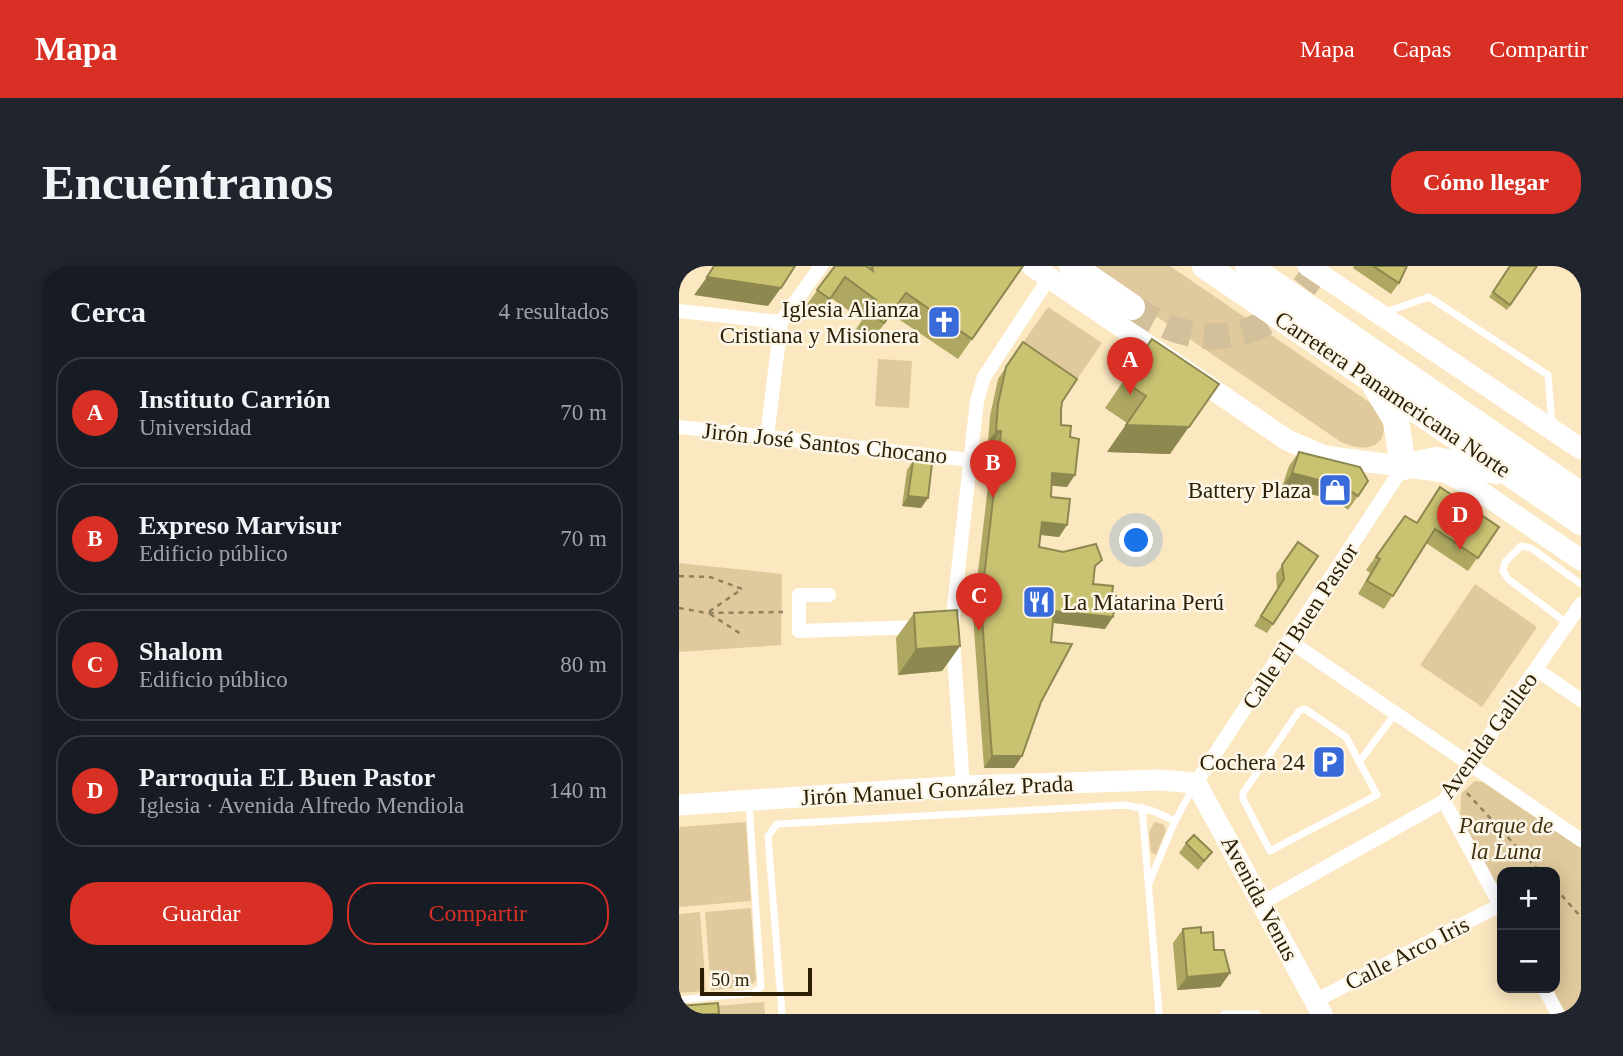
<!DOCTYPE html>
<html lang="es">
<meta charset="utf-8">
<style>
body{margin:0;font-family:Georgia,serif;background:#20242c;color:#f1f3f6}
.controls{position:absolute;right:21px;bottom:21px;display:grid;overflow:hidden;border-radius:14px;box-shadow:0 4px 18px #0003}
.controls button{width:63px;height:63px;display:grid;place-items:center;padding:0;border:0;border-bottom:2px solid #363941;background:#171b24;color:#f1f3f6;font:35px sans-serif}
.scale{position:absolute;left:21px;bottom:18px;width:112px;box-sizing:border-box;padding-left:7px;border:4px solid #2c1f03;border-top:0;font-size:19px;line-height:24px;white-space:nowrap;color:#2c1f03;-webkit-text-stroke:5px #fdf7e9;paint-order:stroke}
.you{position:absolute;left:458px;top:275px;width:24px;height:24px;margin:-18px;border:5px solid #fff;border-radius:50%;background:#1a73e8;box-shadow:0 0 0 10px #1a73e833}
.badge{display:grid;place-items:center;width:46px;height:46px;border-radius:50%;background:#d93025;color:#fff;font-size:23px;font-weight:700}
.pin{position:absolute;translate:-50% -58px;filter:drop-shadow(0 2px 4px #0008)}
.pin::after{content:'';position:absolute;top:37px;width:24px;height:21px;background:inherit;clip-path:polygon(0 0,100% 0,50% 100%)}
.list{margin:0;padding:0;list-style:none}
h2{display:flex;justify-content:space-between;align-items:center;height:91px;margin:0;padding:0 28px;font-size:30px}
h2 small{font-size:23px;font-weight:400;color:#9ea1a6}
.list li{display:grid;grid-template-columns:46px 1fr auto;gap:21px;align-items:center;box-sizing:border-box;height:112px;margin:0 14px 14px;padding:0 14px;border:2px solid #363941;border-radius:28px}
.list b{display:block;font-size:26px;white-space:nowrap}
.list p{margin:0;font-size:23px;white-space:nowrap;color:#9ea1a6}
.list em{font-size:23px;font-style:normal;color:#9ea1a6}
.actions{display:flex;gap:14px;padding:21px 28px}
.actions a{flex:1;padding:16px 0;border:2px solid #d93025;border-radius:28px;text-align:center;font-size:24px;color:#d93025}
.actions .main{background:#d93025;color:#fff}
.map{position:relative;flex:none;width:902px;height:748px;overflow:hidden;border-radius:28px}
header{display:flex;align-items:center;gap:42px;box-sizing:border-box;height:98px;padding:0 35px;background:#d93025;color:#fff}
header strong{font-size:33px}
nav{display:flex;gap:38px;margin-inline-start:auto;font-size:24px}
.intro{display:flex;align-items:center;justify-content:space-between;box-sizing:border-box;height:168px;padding:0 42px}
h1{margin:0;font-size:49px}
.button{padding:18px 32px;border-radius:28px;background:#d93025;color:#fff;font-size:24px;font-weight:700}
main{display:flex;gap:42px;padding:0 42px}
aside{flex:1;background:#171b24;border-radius:28px;box-shadow:0 4px 18px #0003}
.map>svg:first-child{display:block}
.green{fill:#e0c99c}
.lines{fill:none;stroke-linecap:round;stroke-linejoin:round}
.highway-tunnel{stroke:#d2c09a;stroke-width:26;stroke-dasharray:26 13;stroke-linecap:butt}
.path{stroke:#91805e;stroke-width:2.5;stroke-dasharray:5 5;stroke-linecap:butt}
.lane{stroke:#fff;stroke-width:7}
.street{stroke:#fff;stroke-width:14}
.secondary{stroke:#fff;stroke-width:21}
.highway{stroke:#fff;stroke-width:26}
.wall{fill:#ada761}
.shaded-wall{fill:#8d884f}
.building{fill:#c9c271;stroke:#8d884f;stroke-width:2}
.labels{text-anchor:middle;stroke-width:5;stroke-linejoin:round;paint-order:stroke}
.poi-label{font-size:23px;fill:#2c1f03;stroke:#fdf7e9;text-anchor:end}
.street-label{font-size:23px;fill:#2c1f03;stroke:#fdf7e9}
.park-label{font-size:23px;font-style:italic;fill:#413211;stroke:#fdf7e9}
</style>
<header>
<strong>Mapa</strong>
<nav><a>Mapa</a><a>Capas</a><a>Compartir</a></nav>
</header>
<div class="intro"><h1>Encuéntranos</h1><a class="button">Cómo llegar</a></div>
<main>
<aside>
<h2>Cerca<small>4 resultados</small></h2>
<ul class="list">
<li><span class="badge">A</span><div><b>Instituto Carrión</b><p>Universidad</p></div><em>70 m</em></li>
<li><span class="badge">B</span><div><b>Expreso Marvisur</b><p>Edificio público</p></div><em>70 m</em></li>
<li><span class="badge">C</span><div><b>Shalom</b><p>Edificio público</p></div><em>80 m</em></li>
<li><span class="badge">D</span><div><b>Parroquia EL Buen Pastor</b><p>Iglesia · Avenida Alfredo Mendiola</p></div><em>140 m</em></li>
</ul>
<div class="actions"><a class="main">Guardar</a><a>Compartir</a></div>
</aside>
<div class="map">
<svg width="902" height="748" viewBox="0 0 902 748">
<rect width="100%" height="100%" fill="#fce8c0"/>
<path class="green" d="M403,0H491L696,140C718,174 695,191 662,176Z
M369,41L423,77L390,125L336,88Z
M199,93L233,95L230,142L196,140Z
M0,297L103,308L102,379L0,386Z
M796,318L858,361L803,441L741,399Z
M796,515L804,516L902,582V748H883L869,722H876V606H823V637L781,558L782,528Z
M67,556L72,635L0,641V561Z
M475,556L484,558L487,564L477,589L472,586L470,567Z
M72,642L77,714L71,721L32,724L26,646Z
M21,646L27,725L0,727V648Z
M85,736L86,748H36V740Z"/>
<g class="lines">
<path class="highway-tunnel" d="M453,41C525,91 595,77 639,0"/>
<path class="path" d="M0,310L31,311L63,323L28,347
M0,342L28,347L104,346
M31,348L62,368
M788,527L861,606
M876,622L902,651"/>
<path class="lane" d="M707,46L750,31L869,109L873,158
M889,358L829,313L824,305L826,296L842,280L852,282L902,318
M626,443L667,471L698,529L591,585L564,533V527L620,445Z
M680,496L716,448
M463,541L480,748
M470,617L496,555L515,520
M0,734L74,727L82,721L70,537
M103,748L89,570L98,558L446,539L474,545L496,555
M545,748H578"/>
<path class="street" d="M0,45L102,56
M0,161L291,194
M88,171L102,56L142,0
M150,329H120V365L241,361
M612,376L902,574
M858,404L902,434
M517,517L724,201
M284,520L273,359L298,135L305,111L370,12
M765,535L823,643
M583,637L765,535L902,338
M865,722L879,748
M636,735L821,639"/>
<path class="secondary" d="M353,0L608,174L645,190L766,206L796,222L902,294
M629,0L902,183
M0,539L284,520L481,514L517,517L643,748"/>
<path class="highway" d="M393,0L453,41
M526,0L902,256
M569,0L902,229
M697,121L717,154L724,201L757,194L817,205"/>
</g>
<path class="wall" d="M156,0H344L279,93L212,48L191,78L175,66L183,54L152,32L137,53L124,44Z
M675,0H728L720,17L712,28L674,2Z
M831,0H858L828,44L810,31Z
M473,73L491,188L428,186L448,157L426,142Z
M344,76L383,136L382,159L388,221L373,219L372,231L388,259L380,271L362,269L360,281L415,306L414,318L426,363L374,357L362,436L343,490L335,502H305L294,349L314,177L309,176L311,150L319,113Z
M620,186L679,230L669,244L656,234L603,221L610,200Z
M234,195L249,232L242,242L223,240L228,204Z
M726,250L737,257L820,261L789,305L747,277L705,343L679,328L691,307L687,304Z
M619,276L639,290L588,367L575,360L598,323L597,308Z
M235,347L281,380L263,405L219,409L217,372Z
M507,577L533,586L519,604L500,587Z
M504,663L522,667L551,707L541,721L498,724L494,677Z"/>
<path class="shaded-wall" d="M28,11L102,22L89,40L15,29Z
M447,159L510,161L491,188L428,186Z
M317,165H322L314,177L309,176Z
M373,207L396,209L388,221L365,219Z
M613,207L666,221L656,234L603,221Z
M229,230L249,232L242,242L223,240Z
M363,256L388,259L380,271L355,268Z
M375,345L434,351L426,363L367,356Z
M281,380L263,405L219,409L237,383Z
M313,490H343L335,502H305Z
M551,707L541,721L498,724L508,711Z"/>
<path class="building" d="M35,0H116L102,22L28,11Z
M156,0H187L194,5L193,0H344L293,73L227,27L205,57L189,45L197,34L166,11L151,33L138,24Z
M694,0H728L720,17Z
M831,0H858L831,39L814,26Z
M473,73L540,118L510,161L447,159L467,130L444,115Z
M344,76L398,113L383,136L382,144V159L392,160L391,171L400,173L396,209L373,207L372,231L391,233L388,259L363,256L360,281L384,286L417,278L423,294L416,300L414,318L434,320L433,329L437,330L434,351L375,345L372,376L393,378L362,436L343,490H313L302,337L322,165H317L319,138L327,101Z
M620,186L681,201L689,215L679,230L666,221L613,207Z
M234,195L253,197L249,232L229,230Z
M761,221L820,261L799,292L756,263L714,330L688,315L701,293L697,291L726,250L738,257Z
M619,276L639,290L594,358L582,350L605,313L603,299Z
M278,344L281,380L237,383L235,347Z
M515,569L533,586L525,595L507,577Z
M522,661V667L534,666L535,684H545L551,707L508,711L504,663Z
M39,737L40,748H0V740Z"/>
<defs>
<symbol id="church-square" viewBox="-11 -11 22 22"><rect x="-9" y="-9" width="18" height="18" rx="4" fill="#396ada" stroke="#fdf7e9"/><path d="M-1.2-6h2.4v3.5h3.3v2.4h-3.3V6h-2.4V-.1h-3.3v-2.4h3.3Z" fill="#fff"/></symbol>
<symbol id="shop-square" viewBox="-11 -11 22 22"><rect x="-9" y="-9" width="18" height="18" rx="4" fill="#396ada" stroke="#fdf7e9"/><path d="M-5-2.5h2.3a2.7 3.5 0 0 1 5.4 0H5L5.5 6h-11ZM-1.5-2.5h3a1.5 2.3 0 0 0-3 0Z" fill="#fff"/></symbol>
<symbol id="restaurant-square" viewBox="-11 -11 22 22"><rect x="-9" y="-9" width="18" height="18" rx="4" fill="#396ada" stroke="#fdf7e9"/><path d="M-5-6h1v4h1v-4h1v4h1v-4h1v5L-1.5 .5V6h-2V.5L-5-1ZM5-6V6H3V1.5H1.5Q1.5-4 5-6Z" fill="#fff"/></symbol>
<symbol id="parking-square" viewBox="-11 -11 22 22"><rect x="-9" y="-9" width="18" height="18" rx="4" fill="#396ada" stroke="#fdf7e9"/><path d="M-3.5-5.5H1a3.5 3.5 0 0 1 0 7H-1V5.5H-3.5ZM-1-3.4V-.6H.8a1.4 1.4 0 0 0 0-2.8Z" fill="#fff"/></symbol>
</defs>
<g fill-rule="evenodd">
<use href="#church-square" x="246" y="37" width="38" height="38"/>
<use href="#shop-square" x="637" y="205" width="38" height="38"/>
<use href="#restaurant-square" x="341" y="317" width="38" height="38"/>
<use href="#parking-square" x="631" y="477" width="38" height="38"/>
</g>
<g class="labels">
<g class="poi-label">
<text x="240" y="51">Iglesia Alianza<tspan x="240" dy="26">Cristiana y Misionera</tspan></text>
<text x="632" y="232">Battery Plaza</text>
<text x="384" y="344" text-anchor="start">La Matarina Perú</text>
<text x="626" y="504">Cochera 24</text>
</g>
<g class="street-label">
<text transform="translate(714 128) rotate(34)" y="8">Carretera Panamericana Norte</text>
<text transform="translate(146 177) rotate(6)" y="8">Jirón José Santos Chocano</text>
<text transform="translate(621 360) rotate(-57)" y="8">Calle El Buen Pastor</text>
<text transform="translate(809 469) rotate(-54)" y="8">Avenida Galileo</text>
<text transform="translate(258 524) rotate(-3)" y="8">Jirón Manuel González Prada</text>
<text transform="translate(581 632) rotate(62)" y="8">Avenida Venus</text>
<text transform="translate(728 687) rotate(-27)" y="8">Calle Arco Iris</text>
</g>
<g class="park-label">
<text x="827" y="567">Parque de<tspan x="827" dy="26">la Luna</tspan></text>
</g>
</g>
</svg>
<div class="controls">
<button>+</button>
<button>−</button>
</div>
<div class="scale">50 m</div>
<div class="you"></div>
<div class="pin badge" style="left:451px;top:129px">A</div>
<div class="pin badge" style="left:314px;top:232px">B</div>
<div class="pin badge" style="left:300px;top:365px">C</div>
<div class="pin badge" style="left:781px;top:284px">D</div>
</div>
</main>
